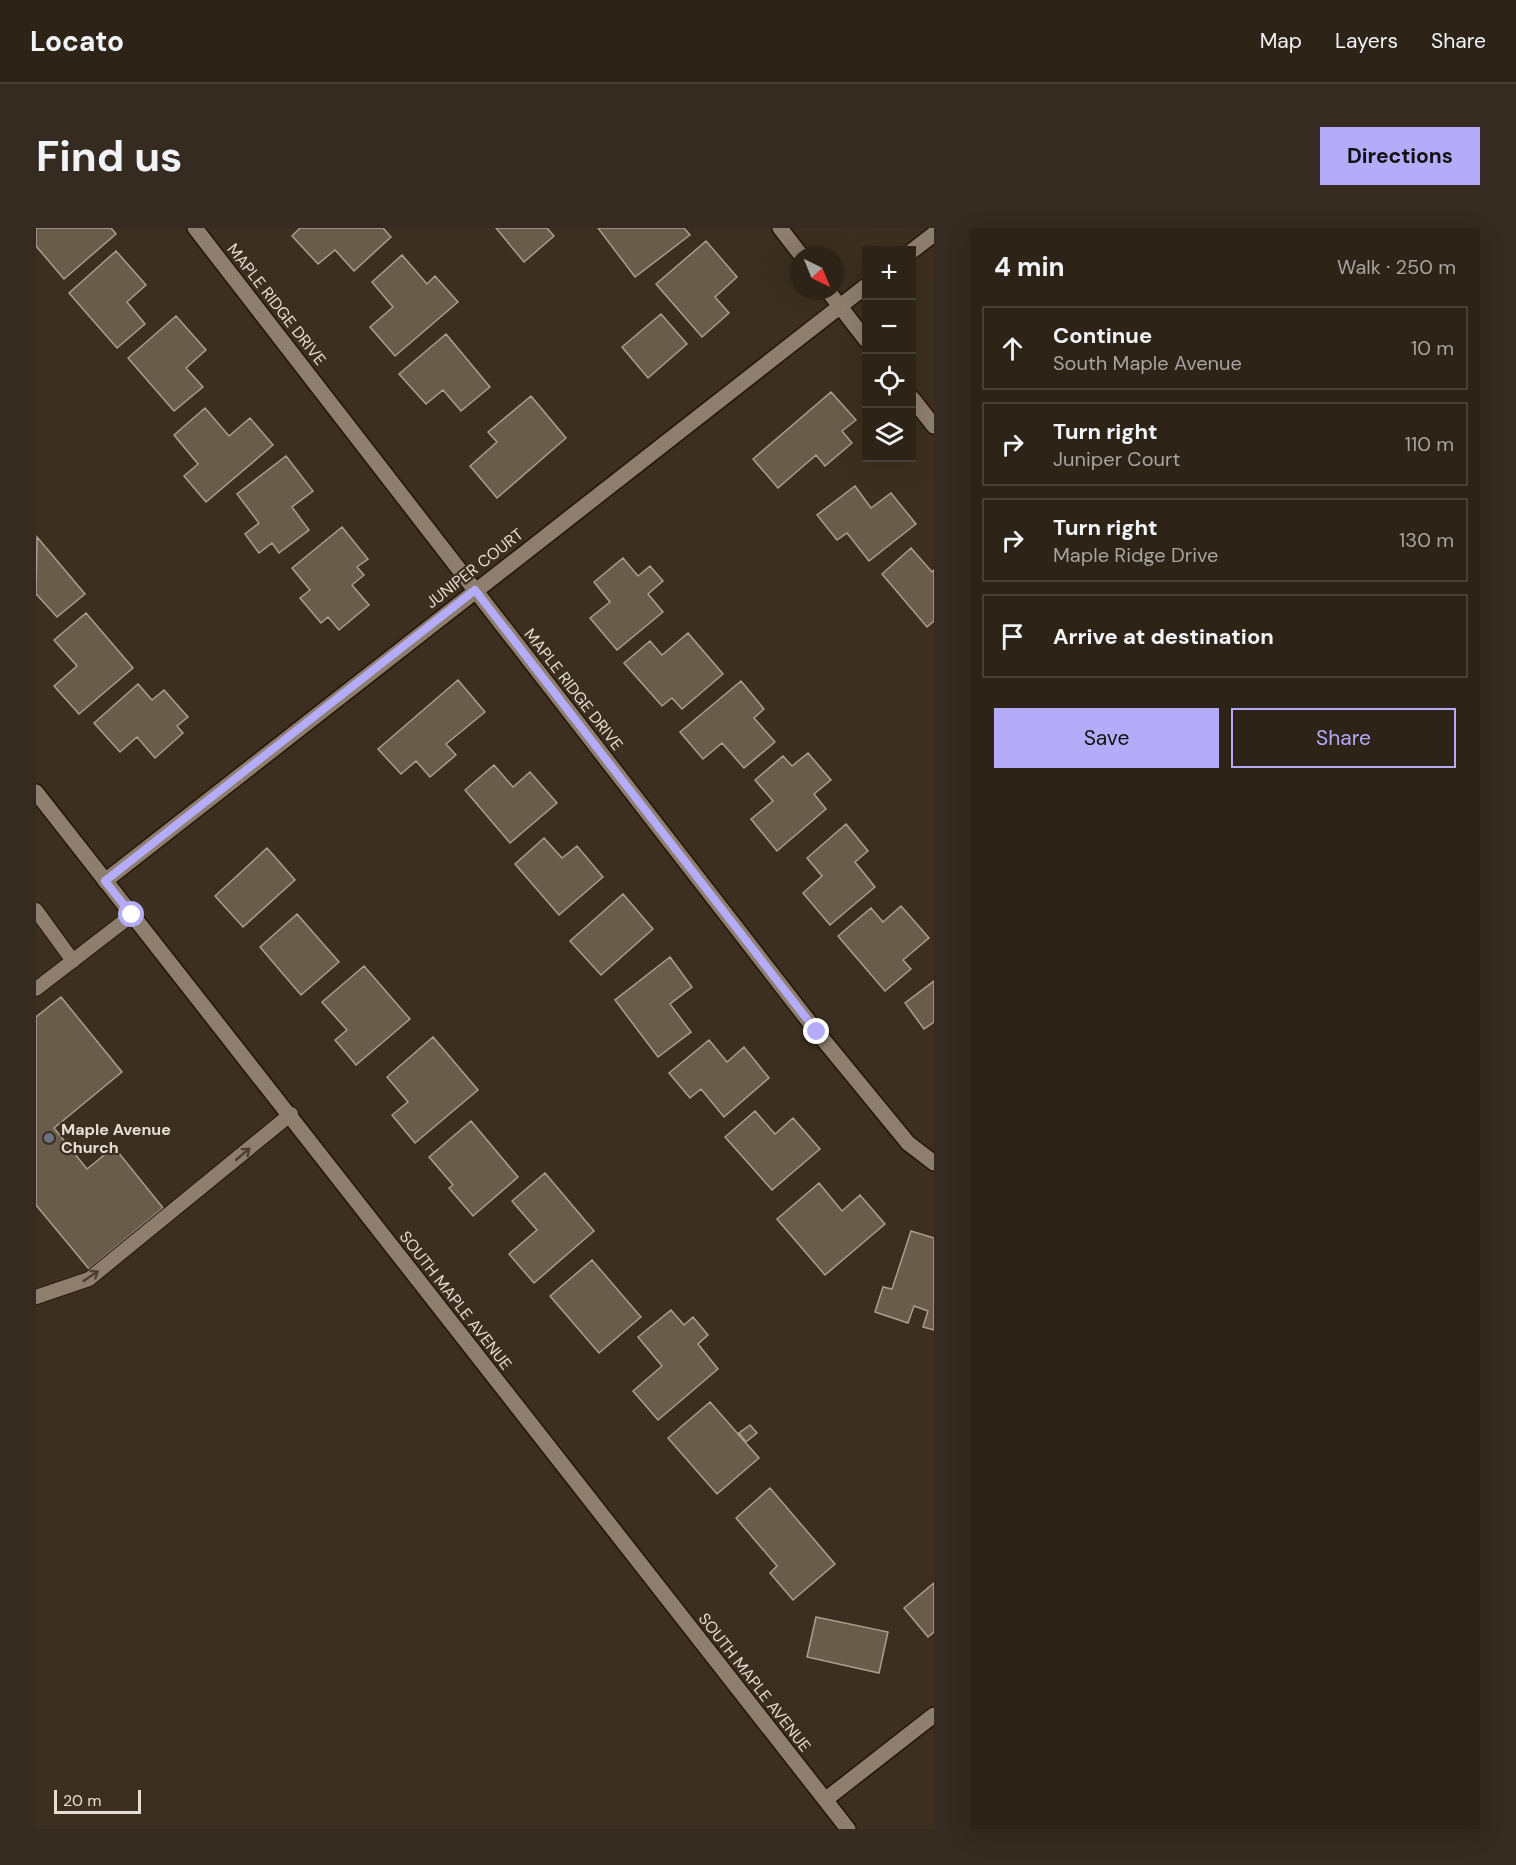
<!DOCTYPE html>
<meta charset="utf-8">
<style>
body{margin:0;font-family:"DM Sans",sans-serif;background:#352b20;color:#f1f3f6}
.controls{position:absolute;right:18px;top:18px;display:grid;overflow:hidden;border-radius:0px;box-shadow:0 6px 24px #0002}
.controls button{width:54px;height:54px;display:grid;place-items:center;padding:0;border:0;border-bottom:2px solid #484036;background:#2d2317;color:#f1f3f6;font:30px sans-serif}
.compass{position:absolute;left:754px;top:18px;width:54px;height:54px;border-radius:50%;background:#2d2317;box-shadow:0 6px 24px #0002;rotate:137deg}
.scale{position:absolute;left:18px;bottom:15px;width:87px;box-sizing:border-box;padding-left:6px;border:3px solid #e6ded4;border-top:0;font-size:16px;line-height:21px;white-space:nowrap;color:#e6ded4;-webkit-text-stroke:4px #3c2f1f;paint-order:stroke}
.stop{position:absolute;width:18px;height:18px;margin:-14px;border:4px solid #b4acf9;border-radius:50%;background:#fff}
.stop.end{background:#b4acf9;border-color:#fff;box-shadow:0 2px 6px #0008}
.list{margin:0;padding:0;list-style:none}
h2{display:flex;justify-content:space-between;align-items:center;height:78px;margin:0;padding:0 24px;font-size:26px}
h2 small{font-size:20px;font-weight:400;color:#a7a4a1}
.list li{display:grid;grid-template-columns:39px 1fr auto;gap:18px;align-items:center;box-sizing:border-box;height:84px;margin:0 12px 12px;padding:0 12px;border:2px solid #484036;border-radius:0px}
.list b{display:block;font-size:22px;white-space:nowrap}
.list p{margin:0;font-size:20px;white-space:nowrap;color:#a7a4a1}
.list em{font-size:20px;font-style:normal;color:#a7a4a1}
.actions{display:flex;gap:12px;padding:18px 24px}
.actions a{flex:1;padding:14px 0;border:2px solid #b4acf9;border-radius:0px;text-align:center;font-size:21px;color:#b4acf9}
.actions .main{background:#b4acf9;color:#111}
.icon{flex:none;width:33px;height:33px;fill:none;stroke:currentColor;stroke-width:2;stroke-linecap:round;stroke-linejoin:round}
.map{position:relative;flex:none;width:898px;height:1601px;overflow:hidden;border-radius:0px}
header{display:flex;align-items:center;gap:36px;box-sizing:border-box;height:84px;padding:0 30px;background:#2d2317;border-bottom:2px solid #484036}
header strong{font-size:28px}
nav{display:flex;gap:33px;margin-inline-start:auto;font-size:21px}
.intro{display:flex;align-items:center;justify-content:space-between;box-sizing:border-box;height:144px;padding:0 36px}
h1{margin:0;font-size:42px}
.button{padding:15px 27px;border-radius:0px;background:#b4acf9;color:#111;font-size:21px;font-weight:700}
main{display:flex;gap:36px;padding:0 36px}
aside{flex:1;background:#2d2317;border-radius:0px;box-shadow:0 6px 24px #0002}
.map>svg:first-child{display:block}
.building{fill:#695c4a;stroke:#ac9e8b;stroke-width:1.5}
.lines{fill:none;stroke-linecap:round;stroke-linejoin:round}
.lane-casing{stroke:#231608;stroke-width:16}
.street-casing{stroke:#231608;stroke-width:18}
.secondary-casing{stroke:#231608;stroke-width:18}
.lane{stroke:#8e7e6d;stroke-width:14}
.street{stroke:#8e7e6d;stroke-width:15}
.secondary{stroke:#8e7e6d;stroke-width:15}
.oneway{stroke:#4c3f2f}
.route{stroke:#b4acf9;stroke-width:8}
.worship-dot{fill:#6b7280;stroke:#3c2f1f;stroke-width:2}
.labels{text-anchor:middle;stroke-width:4.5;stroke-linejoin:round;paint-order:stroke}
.street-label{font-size:16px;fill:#e6ded4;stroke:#3c2f1f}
.poi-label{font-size:16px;font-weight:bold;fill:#e6ded4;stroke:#3c2f1f;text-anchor:start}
</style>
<header>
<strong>Locato</strong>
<nav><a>Map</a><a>Layers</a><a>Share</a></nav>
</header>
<div class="intro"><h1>Find us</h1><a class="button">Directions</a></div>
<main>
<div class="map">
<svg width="898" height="1601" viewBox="0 0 898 1601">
<rect width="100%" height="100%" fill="#3c2f1f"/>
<path class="building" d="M0,0H75L80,6L28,51L0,18Z
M264,0H347L355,9L318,43L299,22L282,36L256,8Z
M460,0H511L518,8L488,34Z
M562,0H648L654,7L599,49Z
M670,13L701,49L679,69L693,85L666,109L620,56Z
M80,23L110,57L91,74L109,96L81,120L33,65Z
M366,27L391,56L399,48L422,74L359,128L334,99L357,79L336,54Z
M625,86L651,116L612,150L586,119Z
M140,88L170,122L150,140L167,159L138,183L92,130Z
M410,106L454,159L425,183L407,162L390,176L363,146Z
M795,164L820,192L806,203L816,215L789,238L780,227L742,260L717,231Z
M495,168L530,210L461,270L434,238L461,214L452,204Z
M169,180L193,208L214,190L237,217L170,274L148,248L162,236L138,207Z
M250,228L277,263L256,279L273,302L243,325L236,315L223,325L209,306L223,295L201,266Z
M819,258L835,280L855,265L880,296L833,333L811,305L801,312L781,287Z
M306,299L332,331L321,339L328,347L316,357L333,377L303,402L292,389L285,395L264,370L274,362L256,340Z
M1,309L49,366L21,389L0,366Z
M875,320L896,344L898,342V393L891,399L846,346Z
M587,330L602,348L614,338L627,353L612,366L627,384L581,422L554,390L574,374L558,354Z
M50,385L97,440L43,486L18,458L41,438L18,412Z
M652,405L687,446L646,481L636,470L626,478L588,435L614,413L626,427Z
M422,452L449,484L410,516L420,527L394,549L380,533L365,546L342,521Z
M705,453L728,481L718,490L739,514L708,540L686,515L667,531L644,504Z
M102,456L116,472L128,462L152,489L141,498L147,505L119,530L101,509L84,524L58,495Z
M772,525L795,552L778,566L790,581L741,623L715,591L737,573L719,552L747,528L756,538Z
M458,537L477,559L494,544L521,575L474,615L429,562Z
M810,596L832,623L819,634L839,659L794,697L767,665L786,648L771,630Z
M508,610L526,630L541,618L567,649L523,687L479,636Z
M231,620L259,652L207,699L179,668Z
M587,666L617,701L565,747L534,713Z
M865,678L893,710L867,732L875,741L849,763L802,708L835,680L847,694Z
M261,686L303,734L265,767L224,719Z
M634,729L656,759L634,776L655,804L622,829L579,772Z
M328,738L374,791L320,837L299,812L311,802L286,774Z
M898,753V794L888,801L869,775Z
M25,769L86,844L18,900L51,941L78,919L127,980L53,1041L0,977V789Z
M397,809L442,862L379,915L356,887L372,874L351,849Z
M673,812L691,834L708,819L733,850L688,889L665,861L654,870L633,845Z
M719,883L739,906L757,890L784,921L736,962L689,909Z
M435,893L482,949L437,988L413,960L417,957L393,929Z
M509,945L558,1003L498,1055L473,1026L501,1002L476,973Z
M783,955L806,983L824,967L849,996L789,1047L741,991Z
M875,1003L898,1010V1102L887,1099L892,1083L878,1078L872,1095L839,1084L847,1059L856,1061Z
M556,1032L605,1089L563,1125L514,1068Z
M635,1082L648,1097L657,1089L672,1107L662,1116L682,1141L622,1192L597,1163L626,1138L602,1109Z
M674,1174L723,1230L681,1266L632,1210Z
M714,1197L721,1205L710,1214L703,1205Z
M734,1260L799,1336L757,1372L734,1345L741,1338L700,1290Z
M898,1355V1404L892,1409L868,1380Z
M780,1389L852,1404L843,1445L771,1429Z"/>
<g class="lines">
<defs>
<path id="lane" d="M0,682L37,733
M0,761L96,687
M0,1069L53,1051L255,886"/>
<path id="street" d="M159,0L781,804L872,915L898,935
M744,0L765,27
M876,23L898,6
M792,63L830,112
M876,170L898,198
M69,653L830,58"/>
<path id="secondary" d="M0,564L812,1601
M789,1572L898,1487"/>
</defs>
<use href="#lane" class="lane-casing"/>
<use href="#street" class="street-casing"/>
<use href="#secondary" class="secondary-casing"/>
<use href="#lane" class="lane"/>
<use href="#street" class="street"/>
<use href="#secondary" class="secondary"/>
</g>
<defs><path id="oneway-shaft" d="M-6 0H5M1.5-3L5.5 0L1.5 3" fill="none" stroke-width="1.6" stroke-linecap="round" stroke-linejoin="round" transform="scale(1.5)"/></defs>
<g class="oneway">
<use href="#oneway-shaft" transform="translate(207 926) rotate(-40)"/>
<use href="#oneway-shaft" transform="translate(55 1048) rotate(-34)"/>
</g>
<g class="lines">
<path class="route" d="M96,687L69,653L439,362L781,804"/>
</g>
<circle class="worship-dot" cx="13" cy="910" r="6"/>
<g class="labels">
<g class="street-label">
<text transform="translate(241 76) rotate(52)" y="6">MAPLE RIDGE DRIVE</text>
<text transform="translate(438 340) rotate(-38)" y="6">JUNIPER COURT</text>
<text transform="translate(538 461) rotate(52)" y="6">MAPLE RIDGE DRIVE</text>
<text transform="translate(420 1072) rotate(52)" y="6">SOUTH MAPLE AVENUE</text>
<text transform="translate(719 1454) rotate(52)" y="6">SOUTH MAPLE AVENUE</text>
</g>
<g class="poi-label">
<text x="25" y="907">Maple Avenue<tspan x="25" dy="18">Church</tspan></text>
</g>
</g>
</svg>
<div class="controls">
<button>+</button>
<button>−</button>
<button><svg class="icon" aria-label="locate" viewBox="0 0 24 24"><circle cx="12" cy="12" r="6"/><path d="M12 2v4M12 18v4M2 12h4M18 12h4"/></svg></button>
<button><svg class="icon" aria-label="layers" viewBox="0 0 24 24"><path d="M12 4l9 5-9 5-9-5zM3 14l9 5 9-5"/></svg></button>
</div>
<svg class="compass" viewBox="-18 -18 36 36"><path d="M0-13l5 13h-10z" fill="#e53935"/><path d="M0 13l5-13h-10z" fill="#a7a4a1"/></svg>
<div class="scale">20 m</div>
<div class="stop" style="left:96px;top:687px"></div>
<div class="stop end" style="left:781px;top:804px"></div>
</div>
<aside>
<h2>4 min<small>Walk · 250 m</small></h2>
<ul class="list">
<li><svg class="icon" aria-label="ahead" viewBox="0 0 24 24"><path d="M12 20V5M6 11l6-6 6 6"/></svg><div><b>Continue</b><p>South Maple Avenue</p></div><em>10 m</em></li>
<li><svg class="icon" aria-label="right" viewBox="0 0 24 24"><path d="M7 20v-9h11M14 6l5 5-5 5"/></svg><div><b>Turn right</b><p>Juniper Court</p></div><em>110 m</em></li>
<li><svg class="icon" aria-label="right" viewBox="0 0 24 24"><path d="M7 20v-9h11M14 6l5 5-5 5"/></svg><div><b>Turn right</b><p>Maple Ridge Drive</p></div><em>130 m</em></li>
<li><svg class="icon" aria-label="arrive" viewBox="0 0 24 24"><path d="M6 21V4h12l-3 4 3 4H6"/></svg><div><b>Arrive at destination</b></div></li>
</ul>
<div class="actions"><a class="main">Save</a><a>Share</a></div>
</aside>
</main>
